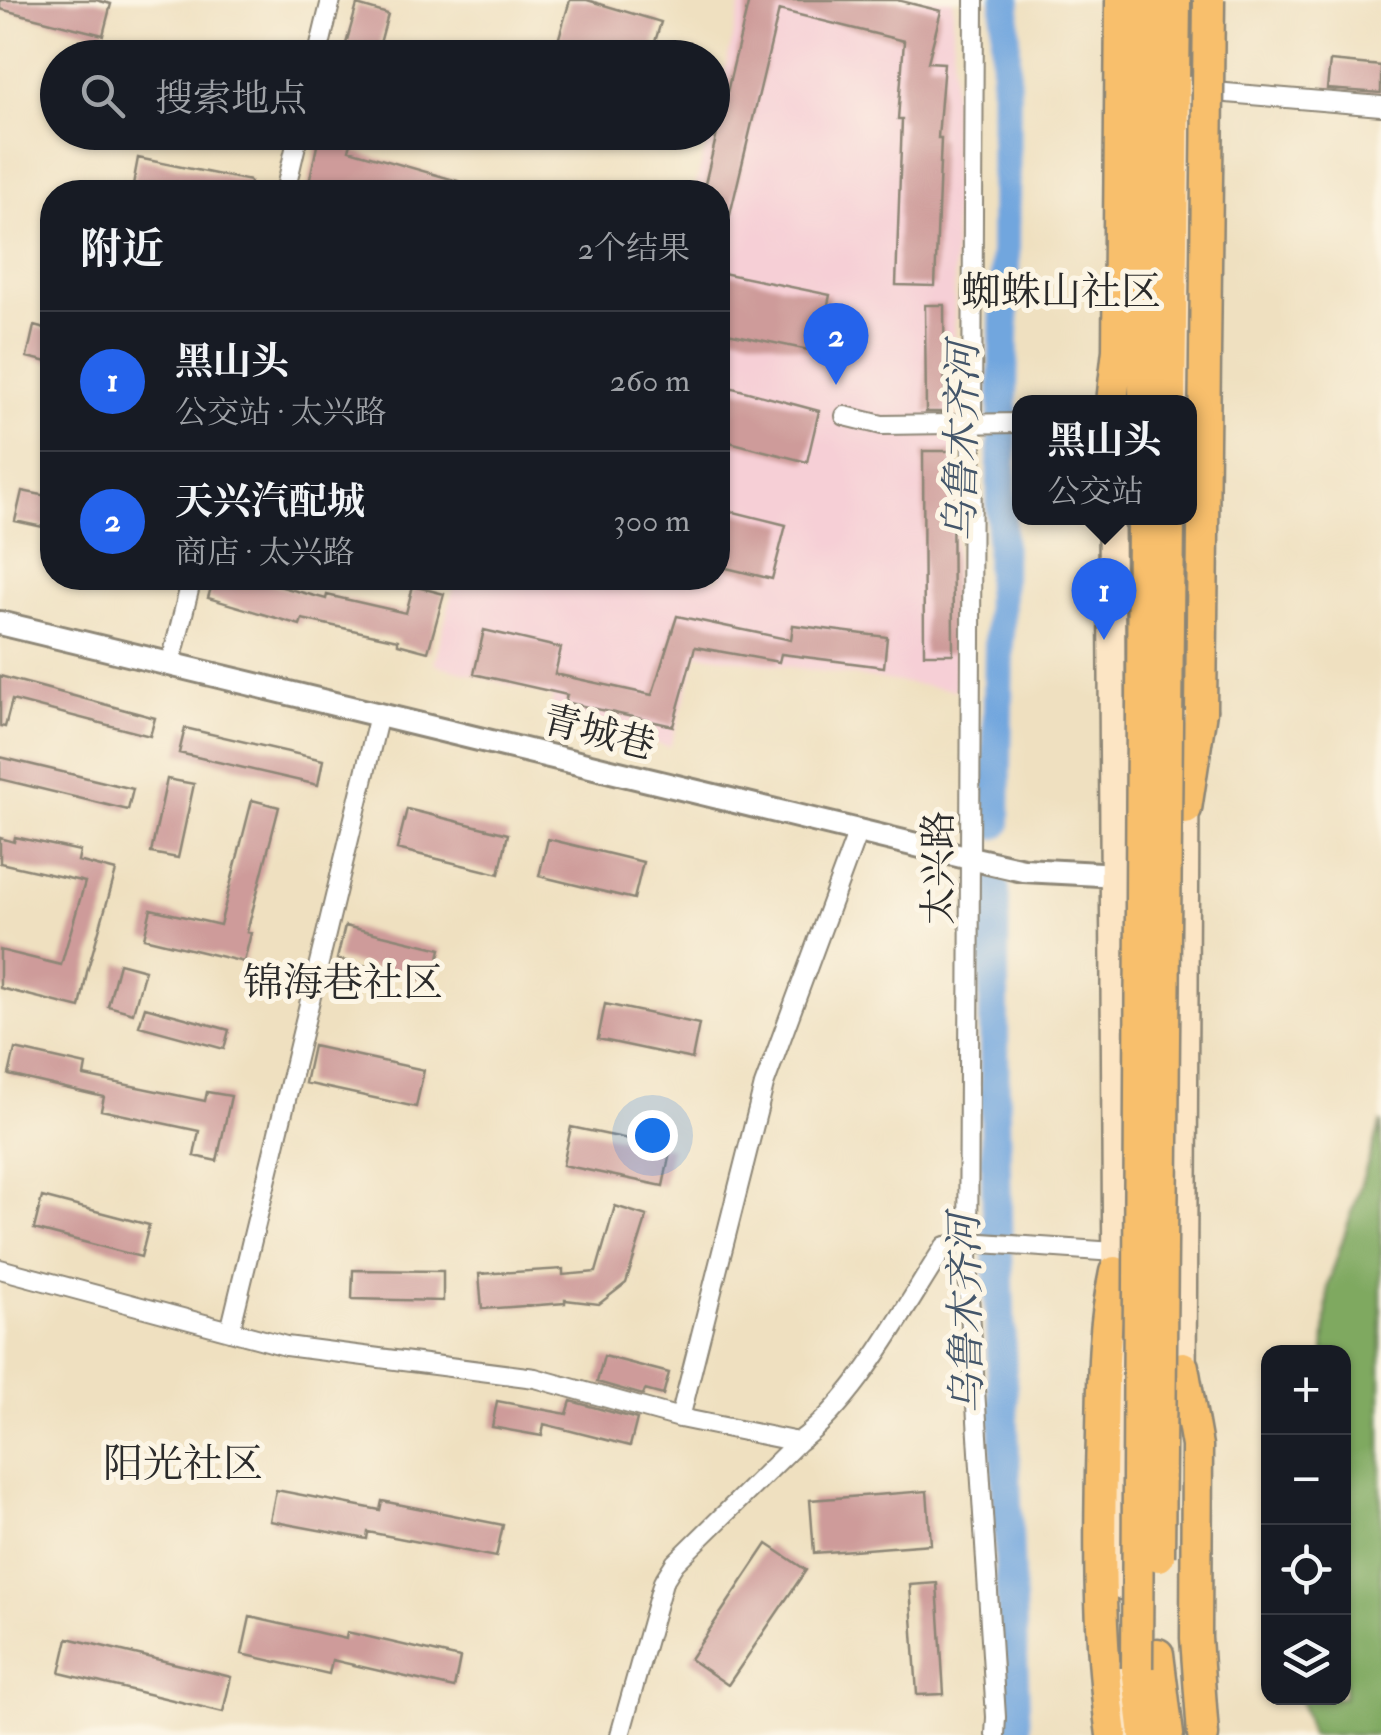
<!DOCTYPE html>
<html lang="zh">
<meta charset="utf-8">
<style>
body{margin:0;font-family:"IM FELL Double Pica","Noto Serif SC",serif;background:#242831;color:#f1f3f6}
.controls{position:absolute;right:30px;bottom:30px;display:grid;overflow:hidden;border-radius:20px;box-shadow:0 2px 8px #0004}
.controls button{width:90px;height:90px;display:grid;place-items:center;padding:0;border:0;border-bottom:2px solid #363941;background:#171b24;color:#f1f3f6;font:50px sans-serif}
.you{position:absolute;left:652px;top:1135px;width:35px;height:35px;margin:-25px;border:8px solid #fff;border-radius:50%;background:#1a73e8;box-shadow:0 0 0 15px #1a73e833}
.badge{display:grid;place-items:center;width:65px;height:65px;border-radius:50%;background:#2563eb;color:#fff;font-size:32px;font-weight:700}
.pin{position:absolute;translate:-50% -82px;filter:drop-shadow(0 2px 5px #0008)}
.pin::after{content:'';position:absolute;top:52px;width:35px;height:30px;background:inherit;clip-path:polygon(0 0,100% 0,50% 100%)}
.popup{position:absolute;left:1012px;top:395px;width:185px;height:130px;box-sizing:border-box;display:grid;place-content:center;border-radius:20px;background:#171b24;filter:drop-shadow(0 2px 8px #0005);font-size:32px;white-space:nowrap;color:#9ea1a6}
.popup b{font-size:38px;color:#f1f3f6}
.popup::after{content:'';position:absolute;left:50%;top:100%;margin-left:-20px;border:20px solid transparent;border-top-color:#171b24}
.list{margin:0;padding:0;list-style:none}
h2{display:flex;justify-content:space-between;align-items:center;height:130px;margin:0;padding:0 40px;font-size:42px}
h2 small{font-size:32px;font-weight:400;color:#9ea1a6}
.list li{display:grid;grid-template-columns:65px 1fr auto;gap:30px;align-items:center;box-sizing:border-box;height:140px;padding:0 40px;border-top:2px solid #363941}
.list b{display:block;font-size:38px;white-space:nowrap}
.list p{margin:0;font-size:32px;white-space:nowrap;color:#9ea1a6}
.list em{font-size:32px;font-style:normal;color:#9ea1a6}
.icon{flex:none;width:55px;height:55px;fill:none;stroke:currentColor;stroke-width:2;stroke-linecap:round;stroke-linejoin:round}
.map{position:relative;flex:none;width:1381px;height:1735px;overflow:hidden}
.search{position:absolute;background:#171b24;box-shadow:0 2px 8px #0004;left:40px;top:40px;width:690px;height:110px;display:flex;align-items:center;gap:25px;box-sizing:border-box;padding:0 35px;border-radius:55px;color:#9ea1a6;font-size:38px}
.panel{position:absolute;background:#171b24;box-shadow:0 2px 8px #0004;left:40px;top:180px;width:690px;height:410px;border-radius:40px}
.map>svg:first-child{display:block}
.built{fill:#f6cfd6}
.forest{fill:#7fa960;stroke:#556a46;stroke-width:2.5}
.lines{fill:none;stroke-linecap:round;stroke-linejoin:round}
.river{stroke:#71a6de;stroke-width:30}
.building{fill:#ce9b9a}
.minor-casing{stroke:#8d8676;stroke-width:22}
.tertiary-casing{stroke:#8d8676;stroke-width:28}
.secondary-casing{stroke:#8d8676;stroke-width:30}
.trunk-casing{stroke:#8d8676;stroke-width:35}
.minor{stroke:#fff;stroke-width:18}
.tertiary{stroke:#fff;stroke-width:22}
.secondary{stroke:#fce5c4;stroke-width:25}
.trunk{stroke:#f8bf6c;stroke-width:30}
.trunk-bridge-casing{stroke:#8d8676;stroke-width:35;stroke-linecap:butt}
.trunk-bridge{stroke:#f8bf6c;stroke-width:30}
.labels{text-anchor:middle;stroke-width:10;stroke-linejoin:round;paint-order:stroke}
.street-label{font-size:38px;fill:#2b2b2b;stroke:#fcf5e5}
.neighbourhood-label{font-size:40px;fill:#2b2b2b;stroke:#fcf5e5}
.water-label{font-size:40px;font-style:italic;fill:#44566a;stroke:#fcf5e5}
</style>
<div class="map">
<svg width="1381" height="1735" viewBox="0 0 1381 1735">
<rect width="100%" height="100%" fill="#fcf5e5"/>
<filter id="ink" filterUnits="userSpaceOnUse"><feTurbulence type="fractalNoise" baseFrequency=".01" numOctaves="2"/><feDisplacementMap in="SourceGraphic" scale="20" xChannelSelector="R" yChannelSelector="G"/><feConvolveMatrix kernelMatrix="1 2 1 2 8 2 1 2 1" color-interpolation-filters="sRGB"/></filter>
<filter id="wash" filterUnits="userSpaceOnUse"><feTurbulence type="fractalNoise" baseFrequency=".0048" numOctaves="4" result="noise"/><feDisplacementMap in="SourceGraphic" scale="40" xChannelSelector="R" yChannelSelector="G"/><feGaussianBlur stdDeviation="2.25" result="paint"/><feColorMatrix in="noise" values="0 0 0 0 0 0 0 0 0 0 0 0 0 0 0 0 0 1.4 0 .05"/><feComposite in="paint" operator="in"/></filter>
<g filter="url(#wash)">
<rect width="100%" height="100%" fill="#efe0c0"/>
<path class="built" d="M742,0H953L956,690L698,654L670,747L549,716L553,697L434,664L456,578H718V192H694L709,133L712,132L713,119Z"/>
<path class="forest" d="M1381,1122V1735H1311L1300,1698H1344V1352H1324L1328,1285Z"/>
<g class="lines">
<path class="river" d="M996,824L1005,279L1006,0
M995,890C990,1172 1006,1454 1016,1735"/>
</g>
<g id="blocks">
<path class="building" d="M0,0H96L111,4L103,35L0,9Z
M570,0H587L661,22L650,58H553Z
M749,0H897L941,11L928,62L944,63L938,138H941L935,286L896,285L902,119H898L904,41L779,10L723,244L718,243V192H703Z
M357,5L388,14L376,58H342Z
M1330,61L1381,66V93L1327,89Z
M320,132H354L349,150L458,181L454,192H403L383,187L382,192H307Z
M138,158L250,181L248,192L132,190Z
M718,272L830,295L818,352L718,331Z
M925,305H944L945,412H926Z
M34,326L52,331V363L27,357Z
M718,384L819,411L807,462L718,439Z
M923,451H952L953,654H924Z
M22,491L52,497V529L15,521Z
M718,508L786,525L772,579L718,566Z
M214,578H249L326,599L327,595L406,613L413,586L444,594L428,652L398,644V640L302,619L300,625L208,598Z
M677,616L791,640L793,625L887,637L884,667L781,654L779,662L695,647L673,726L565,702L567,695L474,674L484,630L561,648L555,674L652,695Z
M0,676L155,718L150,736L12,700L5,727L0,726Z
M185,728L323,760L318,785L179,753Z
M0,757L133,789L128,810L0,779Z
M167,779L194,784L178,858L151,853Z
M252,800L279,807L247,932L251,933L244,962L144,938L151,909L220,925Z
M407,809L508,834L499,874L397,849Z
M15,837L80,851L78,861L116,871L87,972L80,1008L0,988V950L61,965L85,882L0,863V838L14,842Z
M548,839L643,862L634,899L539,876Z
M345,926L441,949L433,982L337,959Z
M119,963L145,970L133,1013L108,1006Z
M605,1004L699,1024L692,1059L598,1039Z
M145,1007L229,1030L224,1049L139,1026Z
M313,1046L424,1070L416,1107L305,1083Z
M15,1049L86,1065L84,1076L205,1101L207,1092L231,1096L217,1161L194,1156L199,1131L101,1110L104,1097L9,1075Z
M571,1127L671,1148L663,1186L563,1165Z
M42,1197L149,1225L141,1257L34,1229Z
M615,1206L647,1216L626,1283L599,1304L565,1300V1303L482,1309L479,1274L563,1269V1275L596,1272Z
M353,1270L443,1271V1301L352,1299Z
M604,1356L669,1373L663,1395L645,1390L643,1395L597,1382Z
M497,1401L567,1414L571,1401L637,1419L630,1446L544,1424L542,1436L492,1427Z
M276,1490L380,1510L382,1501L503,1525L496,1557L368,1532L367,1539L270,1521Z
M927,1491L931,1544L814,1553L810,1500Z
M767,1544L806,1570L728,1685L690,1659Z
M937,1583L944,1694L917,1695L910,1585Z
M250,1617L346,1639L347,1632L460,1658L454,1688L332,1660L329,1674L242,1654Z
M68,1638L231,1677L223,1712L60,1673Z"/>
</g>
</g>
<g filter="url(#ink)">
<use href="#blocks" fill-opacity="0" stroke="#8d8676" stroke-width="2.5"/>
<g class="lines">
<defs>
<path id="minor" d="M974,0L968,1280L996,1717L995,1735
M317,58L331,0
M1202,91L1381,106
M285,192L299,132
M845,416L882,425L1019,423
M170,666L192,578
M0,1269L286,1346L535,1378L680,1418L798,1442
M230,1331L379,715
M680,1418L764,1085L858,831
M620,1735L663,1582L675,1563L798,1442C857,1400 904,1308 945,1246L968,1242L1115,1252"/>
<path id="tertiary" d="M0,623L970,858L1023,870L1157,877"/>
<path id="secondary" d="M1188,402L1193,88
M1111,518L1116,1292
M1186,715V518
M1117,1347L1123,1587
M1183,1385L1186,790
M1126,1672L1129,1735"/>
<path id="trunk" d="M1112,402L1118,350L1121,0
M1144,402L1146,0
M1170,402L1175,0
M1186,809L1201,711
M1183,1367L1197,1446L1196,1638L1203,1735
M1158,1654L1168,1735
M1137,1668L1145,1735
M1112,1735C1098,1636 1099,1534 1102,1434C1103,1379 1103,1326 1115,1272"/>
</defs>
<use href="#minor" class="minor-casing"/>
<use href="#tertiary" class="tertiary-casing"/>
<use href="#secondary" class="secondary-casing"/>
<use href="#trunk" class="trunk-casing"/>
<use href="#minor" class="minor"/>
<use href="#tertiary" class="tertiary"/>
<use href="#secondary" class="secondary"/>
<use href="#trunk" class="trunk"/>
<defs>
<path id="trunk-bridge" d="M1201,711L1209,0
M1159,1556L1169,518
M1137,1668L1143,518"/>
</defs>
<use href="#trunk-bridge" class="trunk-bridge-casing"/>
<use href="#trunk-bridge" class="trunk-bridge"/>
</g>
</g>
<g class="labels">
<g class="street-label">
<text transform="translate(599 732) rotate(14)" y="13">青城巷</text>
<text transform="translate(938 868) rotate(-90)" y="13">太兴路</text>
</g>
<g class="neighbourhood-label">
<text x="1061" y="305">蜘蛛山社区</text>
<text x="343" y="996">锦海巷社区</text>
<text x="183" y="1477">阳光社区</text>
</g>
<g class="water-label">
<text transform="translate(961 442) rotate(-89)" y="14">乌鲁木齐河</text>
<text transform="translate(965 1314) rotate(-91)" y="14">乌鲁木齐河</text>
</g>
</g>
</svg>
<div class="controls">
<button>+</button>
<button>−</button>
<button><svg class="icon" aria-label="locate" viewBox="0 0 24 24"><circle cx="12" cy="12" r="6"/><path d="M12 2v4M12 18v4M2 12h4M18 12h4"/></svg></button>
<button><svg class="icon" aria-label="layers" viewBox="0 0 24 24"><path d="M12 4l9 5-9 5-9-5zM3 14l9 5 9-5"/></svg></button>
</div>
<div class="you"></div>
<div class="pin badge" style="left:1104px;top:640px">1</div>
<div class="popup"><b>黑山头</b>公交站</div>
<div class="pin badge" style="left:836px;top:385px">2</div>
<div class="search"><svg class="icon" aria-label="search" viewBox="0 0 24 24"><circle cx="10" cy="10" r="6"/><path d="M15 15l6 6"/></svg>搜索地点</div>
<section class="panel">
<h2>附近<small>2个结果</small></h2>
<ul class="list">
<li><span class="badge">1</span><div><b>黑山头</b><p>公交站 · 太兴路</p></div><em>260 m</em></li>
<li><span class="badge">2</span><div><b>天兴汽配城</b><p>商店 · 太兴路</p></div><em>300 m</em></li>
</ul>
</section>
</div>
